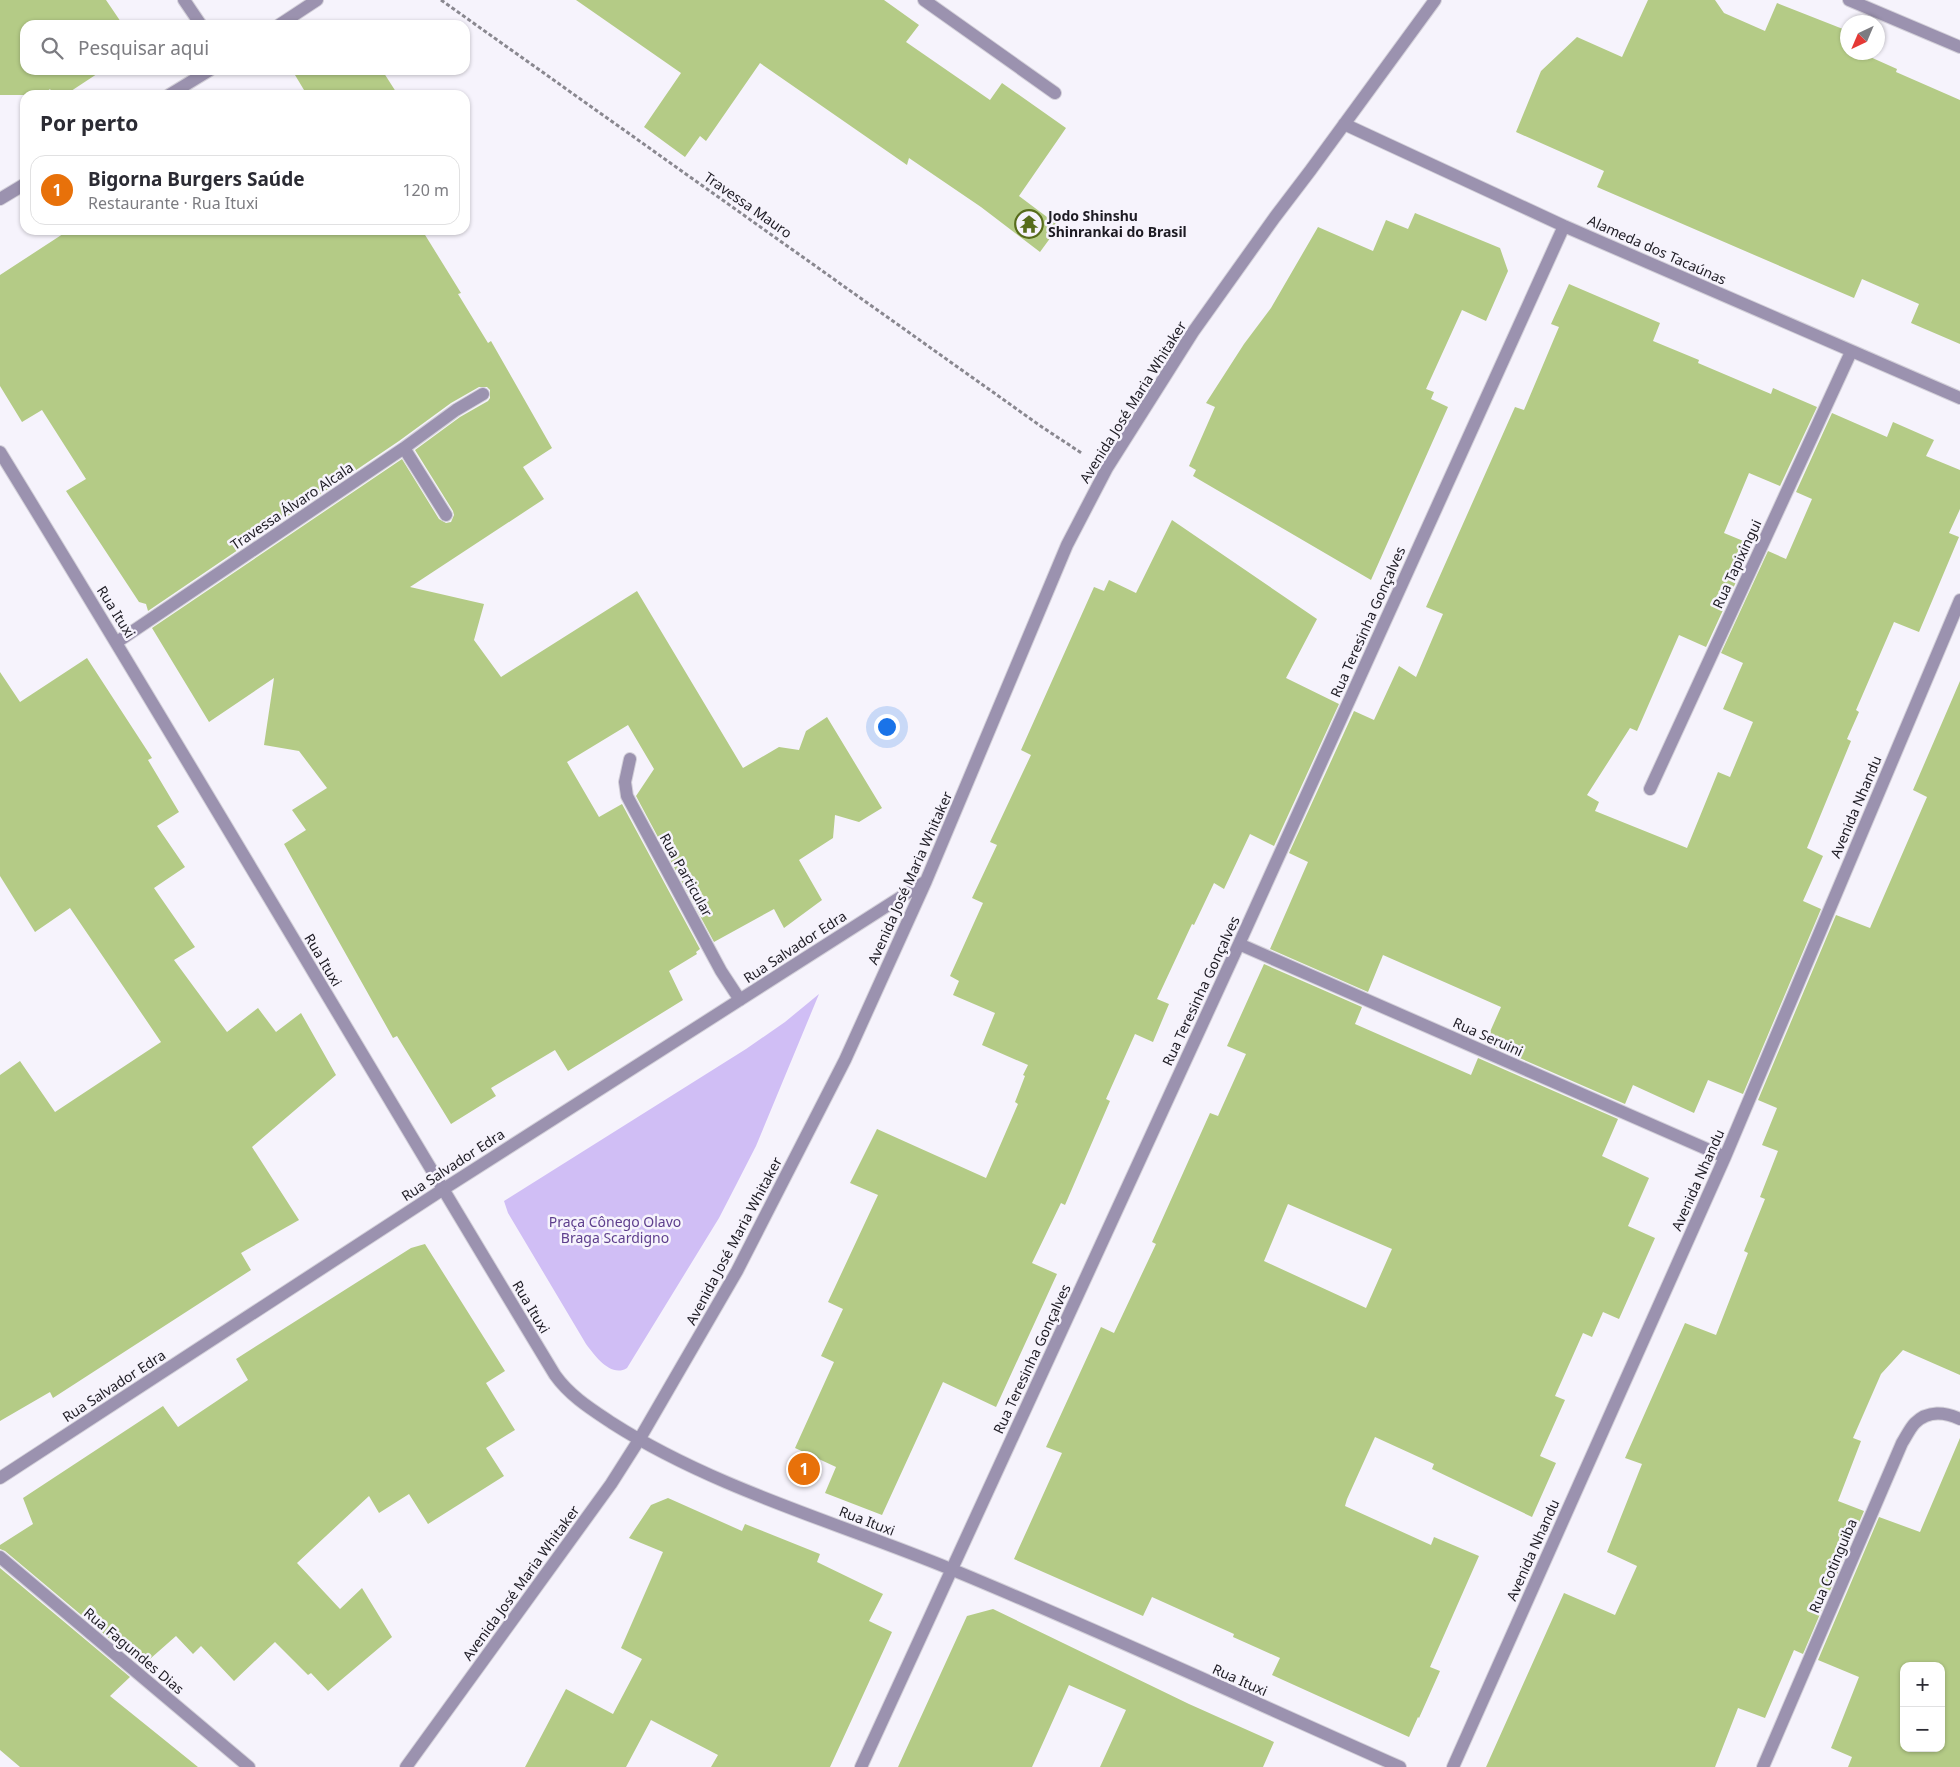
<!DOCTYPE html>
<html lang="pt">
<meta charset="utf-8">
<style>
body{margin:0;font-family:"Noto Sans",sans-serif;background:#f7f7f7;color:#2b2b33}
.controls{position:absolute;right:15px;bottom:15px;display:grid;overflow:hidden;border-radius:10px;box-shadow:0 1px 4px #0004}
.controls button{width:45px;height:45px;display:grid;place-items:center;padding:0;border:0;border-bottom:1px solid #e1e1e2;background:#fff;color:#2b2b33;font:25px sans-serif}
.compass{position:absolute;left:1840px;top:15px;width:45px;height:45px;border-radius:50%;background:#fff;box-shadow:0 1px 4px #0004;rotate:224deg}
.you{position:absolute;left:886px;top:726px;width:18px;height:18px;margin:-12px;border:4px solid #fff;border-radius:50%;background:#1a73e8;box-shadow:0 0 0 8px #1a73e833}
.badge{display:grid;place-items:center;width:32px;height:32px;border-radius:50%;background:#7c3aed;color:#fff;font-size:16px;font-weight:700}
.pin{position:absolute;translate:-50% -50%;border:2px solid #fff;box-shadow:0 1px 5px #0006}
.list{margin:0;padding:0;list-style:none}
h2{display:flex;justify-content:space-between;align-items:center;height:65px;margin:0;padding:0 20px;font-size:21px}
h2 small{font-size:16px;font-weight:400;color:#7c7c81}
.list li{display:grid;grid-template-columns:32px 1fr auto;gap:15px;align-items:center;box-sizing:border-box;height:70px;margin:0 10px 10px;padding:0 10px;border:1px solid #e1e1e2;border-radius:15px}
.list b{display:block;font-size:19px;white-space:nowrap}
.list p{margin:0;font-size:16px;white-space:nowrap;color:#7c7c81}
.list em{font-size:16px;font-style:normal;color:#7c7c81}
.icon{flex:none;width:28px;height:28px;fill:none;stroke:currentColor;stroke-width:2;stroke-linecap:round;stroke-linejoin:round}
.map{position:relative;flex:none;width:1960px;height:1767px;overflow:hidden}
.search{position:absolute;background:#fff;box-shadow:0 1px 4px #0004;left:20px;top:20px;width:450px;height:55px;display:flex;align-items:center;gap:12px;box-sizing:border-box;padding:0 18px;border-radius:15px;color:#7c7c81;font-size:19px}
.panel{position:absolute;background:#fff;box-shadow:0 1px 4px #0004;left:20px;top:90px;width:450px;height:145px;border-radius:15px}
.map>svg:first-child{display:block}
.green{fill:#d0bef5}
.building{fill:#b4cb86;fill-rule:evenodd}
.lines{fill:none;stroke-linecap:round;stroke-linejoin:round}
.minor-casing{stroke:#d3d0d9;stroke-width:14}
.path{stroke:#8a8890;stroke-width:3;stroke-dasharray:4 2.5;stroke-linecap:butt}
.minor{stroke:#9b92af;stroke-width:12}
.labels{text-anchor:middle;stroke-width:5;stroke-linejoin:round;paint-order:stroke}
.street-label{font-size:14px;fill:#1d1b23;stroke:#f6f3fc}
.poi-label{font-size:14px;font-weight:bold;fill:#1d1b23;stroke:#f6f3fc;text-anchor:start}
.park-label{font-size:14px;fill:#5e3f8d;stroke:#f6f3fc}
</style>
<div class="map">
<svg width="1960" height="1767" viewBox="0 0 1960 1767">
<rect width="100%" height="100%" fill="#f6f3fc"/>
<path class="green" d="M819,994L756,1146L735,1187L719,1218L627,1368C611,1378 595,1356 586,1344L508,1213L504,1201L746,1049L785,1022Z"/>
<path class="building" d="M0,0H106L123,25H25V70H103L65,95H54L50,89L42,95H0Z
M576,0H884L919,25L906,42L990,100L1002,83L1066,128L1019,196L1059,226L1040,252L981,207L909,158L907,165L760,63L706,141L700,136L685,157L644,127L681,73Z
M1648,0H1715L1724,13L1765,31L1777,3L1848,31V52H1859L1897,69L1896,72L1960,100V344L1911,323L1919,304L1862,279L1854,298L1833,289L1597,187L1604,171L1516,132L1541,71L1577,37L1622,57Z
M292,70H382L398,95H307Z
M1415,213L1500,248L1508,271L1486,321L1462,310L1426,389L1434,392L1431,399L1448,407L1371,580L1193,476L1196,470L1189,466L1215,407L1206,403L1244,344L1271,308L1318,227L1373,251L1386,220L1408,229Z
M69,230H422L461,293L458,294L488,343L491,341L552,448L523,467L544,499L410,587L484,604L474,640L501,677L637,591L743,768L779,747L799,750L806,731L827,717L882,808L859,822L835,815L833,838L799,860L822,900L784,928L774,909L714,942L636,796L654,769L628,725L567,762L599,817L622,804L700,949L696,952L697,954L669,971L683,1000L568,1071L555,1050L491,1088L496,1096L451,1124L397,1036L393,1038L284,844L306,830L292,810L327,788L299,751L264,745L274,678L209,722L152,628L402,459L439,519L446,523L451,522L454,515L453,511L415,450L460,417L488,401L490,398V390L487,387H479L451,403L399,441L148,611L146,604L139,602L66,491L86,479L42,410L22,422L0,386V275Z
M1569,284L1660,323L1653,341L1699,360L1698,363L1771,394L1773,388L1817,407L1780,486L1749,473L1724,533L1753,545L1706,647L1679,635L1637,731L1630,728L1587,795L1599,802L1595,811L1687,848L1718,772L1730,777L1753,722L1723,709L1743,663L1721,653L1768,551L1786,559L1812,499L1796,492L1832,413L1887,437L1893,422L1934,440L1926,456L1960,470V509L1949,533L1959,537L1919,632L1894,622L1856,710L1859,712L1847,739L1851,741L1807,848L1823,856L1803,901L1821,909L1743,1094L1708,1080L1694,1113L1633,1085L1625,1104L1485,1043L1501,1007L1383,955L1368,992L1270,949L1308,862L1289,853L1354,711L1374,720L1399,666L1416,677L1443,614L1426,607L1515,407L1524,410L1559,327L1551,324Z
M1172,520L1317,619L1286,678L1339,704L1274,846L1250,834L1224,889L1214,883L1194,925L1192,924L1157,999L1169,1004L1153,1042L1135,1034L1106,1099L1110,1101L1065,1205L1061,1203L1032,1263L1057,1274L996,1407L943,1382L882,1515L825,1493L836,1467L795,1448L834,1362L821,1356L843,1309L828,1302L878,1195L850,1183L877,1129L986,1178L1018,1104L1015,1102L1025,1076L1023,1075L1028,1065L982,1045L995,1013L953,995L959,981L950,976L983,903L972,898L997,845L990,842L1031,755L1021,750L1094,587L1104,591L1109,580L1136,593Z
M87,658L152,758L148,760L179,812L157,826L185,867L154,888L195,947L174,960L227,1032L258,1008L276,1032L301,1013L336,1075L252,1147L299,1220L241,1253L251,1270L53,1398L50,1392L0,1421V1075L20,1061L55,1112L161,1042L70,908L35,932L0,876V672L20,702Z
M1960,681V1375L1903,1350L1881,1374L1853,1438L1861,1441L1838,1501L1864,1511L1803,1654L1794,1650L1765,1718L1738,1708L1715,1767H1486L1564,1593L1615,1615L1637,1566L1607,1552L1642,1464L1625,1458L1685,1323L1716,1335L1748,1253L1744,1251L1765,1199L1760,1197L1778,1151L1762,1145L1777,1108L1758,1100L1836,915L1870,928L1927,797L1913,790Z
M1264,964L1362,1007L1355,1024L1471,1075L1478,1058L1618,1119L1602,1156L1649,1178L1628,1226L1655,1238L1619,1319L1603,1312L1592,1337L1583,1333L1555,1396L1565,1400L1540,1456L1556,1463L1532,1517L1432,1469L1434,1464L1375,1437L1347,1499L1345,1506L1431,1545L1434,1537L1479,1556L1430,1667L1440,1671L1419,1718L1418,1717L1409,1737L1272,1675L1280,1658L1233,1637L1234,1634L1152,1597L1143,1616L1014,1559L1062,1453L1046,1447L1101,1327L1114,1333L1156,1244L1152,1242L1210,1113L1218,1116L1246,1054L1227,1046ZM1288,1204L1392,1249L1366,1308L1264,1261Z
M425,1244L505,1371L486,1383L515,1430L486,1448L504,1476L428,1524L409,1494L379,1513L369,1496L297,1563L340,1609L362,1588L392,1637L328,1691L311,1673L308,1675L275,1642L234,1681L201,1646L193,1654L176,1636L142,1666L5,1551L0,1549V1545L33,1524L23,1498L163,1406L178,1427L248,1380L236,1359L411,1248Z
M1960,1438V1767H1848L1852,1757L1831,1748L1859,1677L1818,1660L1879,1517L1920,1532ZM1904,1666H1941V1748H1904Z
M668,1498L742,1531L745,1524L820,1554L817,1562L883,1594L869,1621L892,1632L830,1767H711L718,1755L651,1720L626,1767H525L566,1689L613,1714L642,1659L621,1648L663,1552L629,1538L651,1505Z
M0,1568L130,1677L110,1696L198,1767H20L0,1750Z
M993,1609L1189,1704L1274,1742L1263,1767H1100L1126,1710L1069,1685L1032,1767H898L967,1616Z"/>
<g class="lines">
<defs>
<path id="minor" d="M184,0L201,25
M924,0L1055,93
M1849,0L1960,47
M279,25L317,0
M169,95L210,70
M1344,124L1564,226L1960,398
M0,199L25,184
M404,448L446,515
M0,452C188,758 369,1068 555,1375C570,1396 591,1409 612,1423C715,1489 840,1523 953,1570C1103,1632 1251,1701 1400,1767
M117,642L404,448L456,410L483,394
M630,759L625,782L627,796L721,971L740,1000
M1650,789L1851,352
M1239,944L1725,1157
M0,1478L442,1190L926,881
M0,1557L249,1767
M406,1767L611,1484L639,1440L737,1271L845,1060L926,881L1067,545L1107,468L1193,332L1275,217L1310,171L1435,0
M861,1767L1239,944L1564,226
M1453,1767L1725,1157L1960,600
M1763,1767L1902,1443C1906,1437 1910,1428 1915,1423C1928,1410 1945,1412 1960,1419"/>
</defs>
<use href="#minor" class="minor-casing"/>
<path class="path" d="M441,0L1042,427L1083,454"/>
<use href="#minor" class="minor"/>
</g>
<defs>
<symbol id="temple-ring" viewBox="-11 -11 22 22"><circle r="9.5" fill="#f6f3fc" stroke="#576c1b" stroke-width="1.5"/><path d="M0-6L5-2H3V0L6.5 2.5H4V6H1.5V3h-3V6H-4V2.5H-6.5L-3 0V-2H-5Z" fill="#576c1b"/></symbol>
</defs>
<g fill-rule="evenodd">
<use href="#temple-ring" x="1013" y="208" width="32" height="32"/>
</g>
<g class="labels">
<g class="street-label">
<text transform="translate(748 205) rotate(35)" y="5">Travessa Mauro</text>
<text transform="translate(1657 250) rotate(24)" y="5">Alameda dos Tacaúnas</text>
<text transform="translate(1133 402) rotate(-58)" y="5">Avenida José Maria Whitaker</text>
<text transform="translate(292 506) rotate(-34)" y="5">Travessa Álvaro Alcala</text>
<text transform="translate(1737 564) rotate(-65)" y="5">Rua Tapixingui</text>
<text transform="translate(116 612) rotate(58)" y="5">Rua Ituxi</text>
<text transform="translate(1368 622) rotate(-66)" y="5">Rua Teresinha Gonçalves</text>
<text transform="translate(1856 807) rotate(-67)" y="5">Avenida Nhandu</text>
<text transform="translate(686 875) rotate(61)" y="5">Rua Particular</text>
<text transform="translate(910 878) rotate(-66)" y="5">Avenida José Maria Whitaker</text>
<text transform="translate(795 947) rotate(-33)" y="5">Rua Salvador Edra</text>
<text transform="translate(323 960) rotate(59)" y="5">Rua Ituxi</text>
<text transform="translate(1201 991) rotate(-65)" y="5">Rua Teresinha Gonçalves</text>
<text transform="translate(1488 1037) rotate(24)" y="5">Rua Seruini</text>
<text transform="translate(453 1165) rotate(-33)" y="5">Rua Salvador Edra</text>
<text transform="translate(1698 1180) rotate(-66)" y="5">Avenida Nhandu</text>
<text transform="translate(734 1241) rotate(-62)" y="5">Avenida José Maria Whitaker</text>
<text transform="translate(531 1307) rotate(59)" y="5">Rua Ituxi</text>
<text transform="translate(1032 1359) rotate(-65)" y="5">Rua Teresinha Gonçalves</text>
<text transform="translate(114 1386) rotate(-33)" y="5">Rua Salvador Edra</text>
<text transform="translate(867 1521) rotate(21)" y="5">Rua Ituxi</text>
<text transform="translate(1533 1550) rotate(-66)" y="5">Avenida Nhandu</text>
<text transform="translate(1833 1566) rotate(-67)" y="5">Rua Cotinguiba</text>
<text transform="translate(521 1583) rotate(-54)" y="5">Avenida José Maria Whitaker</text>
<text transform="translate(134 1651) rotate(40)" y="5">Rua Fagundes Dias</text>
<text transform="translate(1240 1680) rotate(24)" y="5">Rua Ituxi</text>
</g>
<g class="poi-label">
<text x="1048" y="221">Jodo Shinshu<tspan x="1048" dy="16">Shinrankai do Brasil</tspan></text>
</g>
<g class="park-label">
<text x="615" y="1227">Praça Cônego Olavo<tspan x="615" dy="16">Braga Scardigno</tspan></text>
</g>
</g>
</svg>
<div class="controls">
<button>+</button>
<button>−</button>
</div>
<svg class="compass" viewBox="-18 -18 36 36"><path d="M0-13l5 13h-10z" fill="#e53935"/><path d="M0 13l5-13h-10z" fill="#7c7c81"/></svg>
<div class="you"></div>
<div class="pin badge" style="left:804px;top:1469px;background:#e8710a">1</div>
<div class="search"><svg class="icon" aria-label="search" viewBox="0 0 24 24"><circle cx="10" cy="10" r="6"/><path d="M15 15l6 6"/></svg>Pesquisar aqui</div>
<section class="panel">
<h2>Por perto<small></small></h2>
<ul class="list">
<li><span class="badge" style="background:#e8710a">1</span><div><b>Bigorna Burgers Saúde</b><p>Restaurante · Rua Ituxi</p></div><em>120 m</em></li>
</ul>
</section>
</div>
